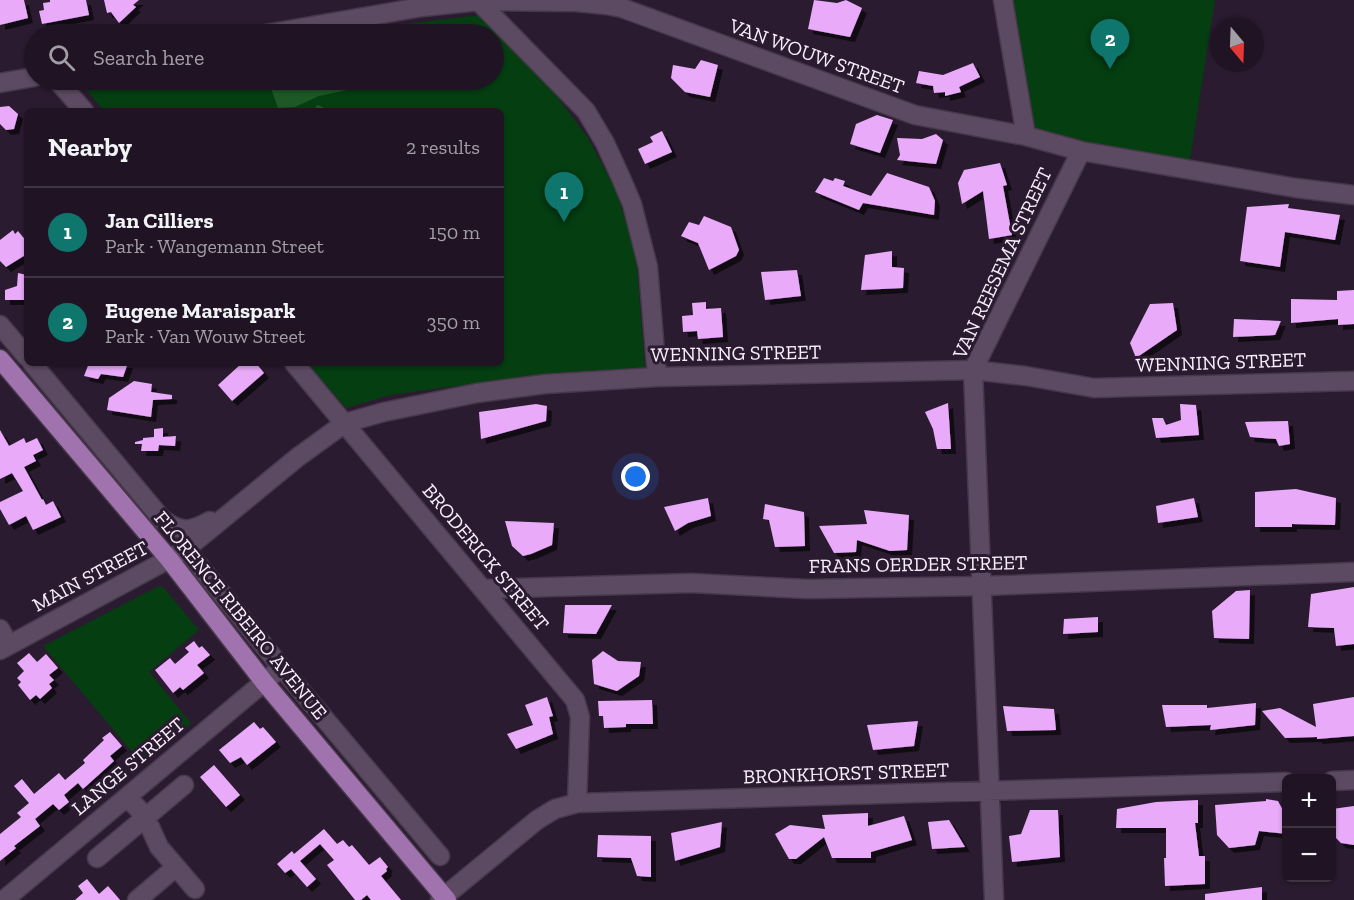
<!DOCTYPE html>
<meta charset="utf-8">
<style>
body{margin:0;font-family:"Zilla Slab",serif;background:#281d2c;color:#f1f3f6}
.controls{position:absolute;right:18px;bottom:18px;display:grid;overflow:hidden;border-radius:9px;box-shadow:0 2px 4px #0004}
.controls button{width:54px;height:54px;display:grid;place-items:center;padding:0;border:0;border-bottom:2px solid #3d3341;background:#201424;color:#f1f3f6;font:30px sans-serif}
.compass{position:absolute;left:1210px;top:18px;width:54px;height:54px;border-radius:50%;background:#201424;box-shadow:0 2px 4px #0004;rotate:161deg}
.you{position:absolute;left:636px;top:477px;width:21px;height:21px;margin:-15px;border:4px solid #fff;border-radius:50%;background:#1a73e8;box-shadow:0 0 0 9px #1a73e833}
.badge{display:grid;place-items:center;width:39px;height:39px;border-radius:50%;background:#0f766e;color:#fff;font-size:20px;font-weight:700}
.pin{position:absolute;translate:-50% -50px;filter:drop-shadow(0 2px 3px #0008)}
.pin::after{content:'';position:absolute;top:32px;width:21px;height:18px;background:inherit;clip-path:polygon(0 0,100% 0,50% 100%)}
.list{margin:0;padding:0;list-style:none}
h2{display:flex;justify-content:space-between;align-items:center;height:78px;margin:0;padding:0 24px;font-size:26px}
h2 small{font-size:20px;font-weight:400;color:#a29ea6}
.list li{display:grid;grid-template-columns:39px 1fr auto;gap:18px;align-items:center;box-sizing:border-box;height:90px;padding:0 24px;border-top:2px solid #3d3341}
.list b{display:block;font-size:22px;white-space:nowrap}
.list p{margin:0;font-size:20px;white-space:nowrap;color:#a29ea6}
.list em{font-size:20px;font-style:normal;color:#a29ea6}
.icon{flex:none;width:33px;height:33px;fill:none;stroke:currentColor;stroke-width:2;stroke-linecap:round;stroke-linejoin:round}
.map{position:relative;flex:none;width:1354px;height:900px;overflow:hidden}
.search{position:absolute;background:#201424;box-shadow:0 2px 4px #0004;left:24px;top:24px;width:480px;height:66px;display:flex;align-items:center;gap:15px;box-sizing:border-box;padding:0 21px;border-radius:33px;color:#a29ea6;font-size:22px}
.panel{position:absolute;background:#201424;box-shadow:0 2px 4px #0004;left:24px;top:108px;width:480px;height:258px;border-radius:9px}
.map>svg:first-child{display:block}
.green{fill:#043e11}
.water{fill:#1d5926}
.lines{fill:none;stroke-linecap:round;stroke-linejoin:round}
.stream{stroke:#1d5926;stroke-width:4}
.building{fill:#e8aaf9;filter:url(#shadow)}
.minor-casing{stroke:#46384a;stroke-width:21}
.major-casing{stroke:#46384a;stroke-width:21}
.minor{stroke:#5c4a62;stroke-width:18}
.major{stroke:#a173ae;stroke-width:18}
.labels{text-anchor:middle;stroke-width:6;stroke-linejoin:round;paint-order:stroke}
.street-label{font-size:20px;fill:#faeffd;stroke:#2b1b30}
</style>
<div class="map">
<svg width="1354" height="900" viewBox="0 0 1354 900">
<defs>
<filter id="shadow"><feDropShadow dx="5" dy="5" stdDeviation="0" flood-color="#0009"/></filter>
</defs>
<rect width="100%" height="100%" fill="#2b1b30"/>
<path class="green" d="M1005,0H1215L1188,172L1027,138Z
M480,15L553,91L588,138L616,190L636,255L645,368L556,373L390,395L346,408L307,363H501V111H104L78,80H494V34H321Z
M159,586L163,587L199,630L149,672L191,723L142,764L43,646Z"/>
<path class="water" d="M268,80H381L380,83L319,96L295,107L278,108Z"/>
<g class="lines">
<path class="stream" d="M318,107L326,111"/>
</g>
<path class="building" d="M0,0H24L28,18L0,25Z
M50,0H86L89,15L42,24L39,11L44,10L43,3L50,2Z
M104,0H139L133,5L136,7L119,23L111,12L107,13Z
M814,0L837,3L846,0L862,8L850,37L808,29Z
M701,60L718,65L710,97L685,92L671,78L673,65L695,69Z
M973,63L980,77L959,87L961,92L945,96V92L934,93L933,86L916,83L919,71L943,75Z
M9,106L18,114L14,129L6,130L0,124V107Z
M877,115L893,120L880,153L850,144L856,124Z
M662,131L672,152L645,164L638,149L653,142L650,137Z
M936,134L943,140L936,164L897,160L900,155L897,138L922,139Z
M1000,163L1007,185L1003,186L1012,235L989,239L983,191L962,204L958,183L964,170Z
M887,173L929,187L935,201L934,215L863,203L859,210L815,192L824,178L833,181L835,178L845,181L843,186L871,196Z
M1289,204L1288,208L1340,215L1335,240L1285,232L1280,267L1240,261L1247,207Z
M704,216L731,227L739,250L736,256L709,270L698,243L681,236L689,222L699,225Z
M13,230L15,234L18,231L27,242V254L6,267L0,261V240Z
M892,251V267L904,268L903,288L861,290L865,255Z
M797,270L801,296L765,300L761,272Z
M18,273L27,275V300H5V290L17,286Z
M1354,290V324L1338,325V319L1291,323V299L1337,300V291Z
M706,302V309L721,308L723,337L698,339L697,331L683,332L682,316L693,315L692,303Z
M1173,303L1177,330L1136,358L1130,343L1150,304Z
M1234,319L1281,321L1275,335L1233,337Z
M89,363H128L123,377L101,374L98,379L84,376Z
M242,363H256L264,373L232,401L218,385Z
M134,381L152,384L151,392L172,395V399L153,400L151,417L107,410L109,398Z
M948,403L951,449H937L933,429L925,412Z
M536,404L547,406L546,421L481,439L479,412Z
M1180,404L1196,405L1199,435L1156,438L1152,418H1163L1166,425L1181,420Z
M1288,421L1290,444L1279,446L1276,439L1250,437L1245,422Z
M163,428V437L176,436L175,446L159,445L158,451H141L142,444H135V442L143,440V438L154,437V429Z
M0,430L9,446L24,438L26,443L37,438L43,450L33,455L36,461L24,467L42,500L43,499L46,505L53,501L61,517L33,530L26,516L9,525L0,509V502L23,491L12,473L0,479Z
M1296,489L1336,498L1335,525L1292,524V527H1255V492Z
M708,498L711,516L688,523L675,531L664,507Z
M1194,498L1198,517L1158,523L1156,506Z
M765,504L804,512L805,546L775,547L769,520L763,519Z
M864,510L909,515L907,550L890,551L857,540L856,552L834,553L819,526L867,524Z
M505,521L554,523L552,545L531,554L523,556L512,546Z
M1354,587V644L1336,646L1334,628L1308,627L1311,594Z
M1250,590L1249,639L1214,638L1212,611L1236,591Z
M565,605H612L596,634L563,633Z
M1098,617V632L1063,634L1064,619Z
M194,641L199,648L202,646L210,655L197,665L204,673L183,690L180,687L173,693L155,670L170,658L175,664L189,652L185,648Z
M603,651L618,661L641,662L639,676L617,691L594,684L592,660Z
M29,653L37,662L46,654L58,668L49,675L54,680L49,684L52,688L40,699L36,695L30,700L18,685L21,682L17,678L24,671L17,663Z
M547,697L553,716L549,717L553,734L516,749L507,734L533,725L525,705Z
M1354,697V736L1317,739V737L1285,738L1262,711L1280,708L1316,727L1313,704Z
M652,700L653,724H626V727L604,728L603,716H599L598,701Z
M1256,703L1255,725L1210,730L1211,725L1166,727L1162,705H1207V708Z
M1003,706L1054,709L1056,730L1007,731Z
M918,721L914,746L873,750L867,725Z
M254,722L260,729L263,727L276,742L247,765L241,757L230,763L219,750Z
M110,732L122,746L110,756L114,761L83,789L78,783L64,795L69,802L59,810L53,804L35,819L40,826L14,846L16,848L0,861V834L21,817L17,813L29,803L14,786L22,779L34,794L59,773L65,780L85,763L83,760L104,740L102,738Z
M214,765L240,795L226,807L200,777Z
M1266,799L1278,801L1285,814H1287V834L1259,831L1255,845L1229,848L1217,835L1215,805L1266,801Z
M1198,800V823H1195L1199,856H1205V884L1165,886L1164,858H1166V828H1116L1117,809L1156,802Z
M1354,806V845L1341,843L1332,834V809Z
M1030,810H1058L1060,857L1012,862L1009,836L1021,834Z
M868,813V826L904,816L912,840L871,852V858H832L824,837L796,859H789L775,834L790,825L825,829L822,815Z
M949,820L965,847L932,849L928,822Z
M722,822L720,847L675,861L671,833Z
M324,829L337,844L343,840L349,847L352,845L369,865L380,857L388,867L386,869L387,871L381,876L401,900H371L367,895L361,900H355L327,865L334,860L320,844L300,861L316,879L307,887L291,869L285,873L277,864L292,851L294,854Z
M598,835L651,836V877L637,876L631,858L597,857Z
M87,879L99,894L108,886L120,900H75L83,893L78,886Z
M1262,887V900H1205V894Z"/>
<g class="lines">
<defs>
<path id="minor" d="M477,0L586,111L605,143L621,178L632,204L648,267L657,377
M1003,0L1026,136
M266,34L422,7L479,1L576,2L607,5L622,8L915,115L1026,136L1081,151L1296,188L1354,195
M57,80L84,111
M0,83L34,77
M0,325L27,357
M32,363L162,519C181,533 190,532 210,521
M294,363L575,700L580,717L577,803
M186,549L281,667L440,856
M483,589L691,583L808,589L982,586L1354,572
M0,629L9,645
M0,650L169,559L186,549L298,457L345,423L384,412L477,393L545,384L657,377L973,370L1026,376L1094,388L1354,381
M1332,781L1354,780
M146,817L184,785
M143,820L150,827L159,847L195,889
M97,858L146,817L127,797
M4,900L276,672
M137,900L176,867
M440,900L537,820L555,809L577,803L1286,782
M994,900L973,370L1081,151"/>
<path id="major" d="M0,359L169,559L264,682L447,900"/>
</defs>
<use href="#minor" class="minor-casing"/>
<use href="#major" class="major-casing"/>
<use href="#minor" class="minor"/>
<use href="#major" class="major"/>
</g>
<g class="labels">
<g class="street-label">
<text transform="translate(817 56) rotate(20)" y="7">VAN WOUW STREET</text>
<text transform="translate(1002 263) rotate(-65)" y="7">VAN REESEMA STREET</text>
<text transform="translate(736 353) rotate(-1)" y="7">WENNING STREET</text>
<text transform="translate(1221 362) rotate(-2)" y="7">WENNING STREET</text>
<text transform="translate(486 557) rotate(50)" y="7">BRODERICK STREET</text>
<text transform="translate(918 564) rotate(-1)" y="7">FRANS OERDER STREET</text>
<text transform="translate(90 576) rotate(-28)" y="7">MAIN STREET</text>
<text transform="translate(241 615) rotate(51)" y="7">FLORENCE RIBEIRO AVENUE</text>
<text transform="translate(128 766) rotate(-40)" y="7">LANGE STREET</text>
<text transform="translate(846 773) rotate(-2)" y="7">BRONKHORST STREET</text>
</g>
</g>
</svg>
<div class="controls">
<button>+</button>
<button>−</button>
</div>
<svg class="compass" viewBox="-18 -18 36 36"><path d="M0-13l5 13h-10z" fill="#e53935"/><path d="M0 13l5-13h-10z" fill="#a29ea6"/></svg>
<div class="you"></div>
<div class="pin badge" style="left:564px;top:222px">1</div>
<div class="pin badge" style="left:1110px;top:69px">2</div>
<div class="search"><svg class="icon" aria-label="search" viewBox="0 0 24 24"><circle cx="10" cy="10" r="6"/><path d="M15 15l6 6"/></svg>Search here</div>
<section class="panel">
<h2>Nearby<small>2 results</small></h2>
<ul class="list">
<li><span class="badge">1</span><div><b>Jan Cilliers</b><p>Park · Wangemann Street</p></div><em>150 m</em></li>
<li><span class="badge">2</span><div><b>Eugene Maraispark</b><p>Park · Van Wouw Street</p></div><em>350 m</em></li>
</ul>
</section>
</div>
